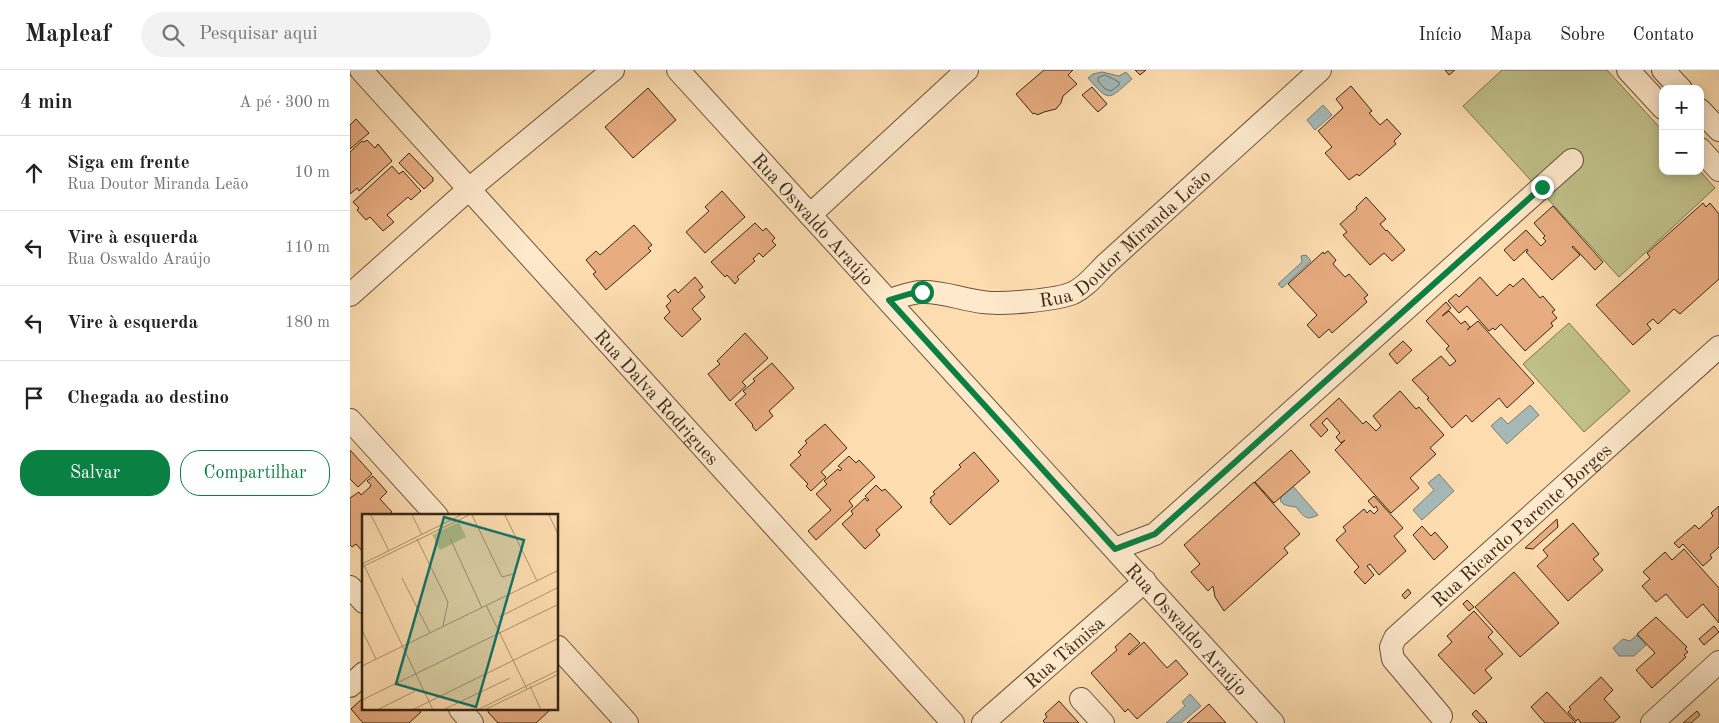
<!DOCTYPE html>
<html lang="pt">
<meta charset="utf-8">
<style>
body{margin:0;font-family:"Old Standard TT",serif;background:#f2f2f2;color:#222}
.controls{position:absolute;right:15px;top:15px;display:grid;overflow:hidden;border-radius:10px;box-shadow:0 2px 12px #0003}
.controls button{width:45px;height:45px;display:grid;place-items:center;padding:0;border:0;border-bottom:1px solid #e0e0e0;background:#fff;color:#222;font:25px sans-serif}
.stop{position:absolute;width:15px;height:15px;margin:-11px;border:4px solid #0b8043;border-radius:50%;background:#fff}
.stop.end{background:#0b8043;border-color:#fff;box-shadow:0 1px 5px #0008}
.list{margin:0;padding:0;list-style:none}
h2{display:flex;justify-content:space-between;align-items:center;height:65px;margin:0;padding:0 20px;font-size:21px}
h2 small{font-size:16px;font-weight:400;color:#767676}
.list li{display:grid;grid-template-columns:32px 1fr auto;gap:15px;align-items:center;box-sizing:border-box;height:75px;padding:0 20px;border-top:1px solid #e0e0e0}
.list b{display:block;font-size:19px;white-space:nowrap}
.list p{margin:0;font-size:16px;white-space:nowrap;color:#767676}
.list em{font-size:16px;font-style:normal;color:#767676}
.actions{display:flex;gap:10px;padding:15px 20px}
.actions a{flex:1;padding:11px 0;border:1px solid #0b8043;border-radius:20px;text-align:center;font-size:18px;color:#0b8043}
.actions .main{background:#0b8043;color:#fff}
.icon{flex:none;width:28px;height:28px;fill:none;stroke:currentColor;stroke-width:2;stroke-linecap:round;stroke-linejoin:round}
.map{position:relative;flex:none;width:1369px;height:653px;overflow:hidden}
header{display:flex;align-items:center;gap:30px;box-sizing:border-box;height:70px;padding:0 25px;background:#fff;border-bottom:1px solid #e0e0e0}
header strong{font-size:24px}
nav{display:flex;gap:28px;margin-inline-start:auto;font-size:18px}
.search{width:350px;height:45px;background:#f2f2f2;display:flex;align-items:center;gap:12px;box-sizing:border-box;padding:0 18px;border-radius:28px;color:#767676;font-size:19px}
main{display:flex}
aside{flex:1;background:#fff}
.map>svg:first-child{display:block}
.green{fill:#c0c08a;stroke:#7c734f}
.water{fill:#a5b9b7;stroke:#797e76}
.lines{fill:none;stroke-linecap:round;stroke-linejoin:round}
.shore{stroke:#6e7066;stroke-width:1}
.building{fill:#e7ac80;stroke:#382614}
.minor-casing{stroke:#69543b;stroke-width:24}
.minor{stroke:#fee9cc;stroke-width:22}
.route{stroke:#0b8043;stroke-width:6}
.labels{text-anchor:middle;stroke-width:4;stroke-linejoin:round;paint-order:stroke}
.street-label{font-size:19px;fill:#382614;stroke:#fee9cc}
.inset-road{fill:none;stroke:#ae9472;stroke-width:1}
.view{fill:#0f766e;fill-opacity:0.15;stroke:#0f766e;stroke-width:2.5}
.inset-edge{fill:none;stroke:#382614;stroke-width:2.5}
</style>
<header>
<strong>Mapleaf</strong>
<div class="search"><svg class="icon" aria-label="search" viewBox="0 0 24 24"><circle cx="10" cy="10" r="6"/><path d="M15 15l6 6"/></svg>Pesquisar aqui</div>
<nav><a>Início</a><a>Mapa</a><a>Sobre</a><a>Contato</a></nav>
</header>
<main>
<aside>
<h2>4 min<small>A pé · 300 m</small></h2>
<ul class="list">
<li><svg class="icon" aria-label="ahead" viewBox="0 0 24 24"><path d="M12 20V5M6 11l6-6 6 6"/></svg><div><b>Siga em frente</b><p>Rua Doutor Miranda Leão</p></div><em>10 m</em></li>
<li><svg class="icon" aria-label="left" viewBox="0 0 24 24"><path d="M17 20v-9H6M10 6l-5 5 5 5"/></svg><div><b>Vire à esquerda</b><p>Rua Oswaldo Araújo</p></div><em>110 m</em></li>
<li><svg class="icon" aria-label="left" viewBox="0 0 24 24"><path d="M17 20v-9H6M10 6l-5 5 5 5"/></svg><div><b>Vire à esquerda</b></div><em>180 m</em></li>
<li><svg class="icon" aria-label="arrive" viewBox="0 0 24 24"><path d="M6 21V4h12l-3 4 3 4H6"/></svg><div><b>Chegada ao destino</b></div></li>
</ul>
<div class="actions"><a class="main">Salvar</a><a>Compartilhar</a></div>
</aside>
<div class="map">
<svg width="1369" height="653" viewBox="0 0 1369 653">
<rect width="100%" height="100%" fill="#fdddb0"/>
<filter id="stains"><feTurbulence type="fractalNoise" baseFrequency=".004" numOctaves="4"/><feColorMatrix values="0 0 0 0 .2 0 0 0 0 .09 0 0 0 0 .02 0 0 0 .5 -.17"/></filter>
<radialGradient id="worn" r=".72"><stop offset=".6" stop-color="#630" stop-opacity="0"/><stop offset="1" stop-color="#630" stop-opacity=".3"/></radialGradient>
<path class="green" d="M1152,0H1257L1313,61V101H1350L1365,118L1269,207L1113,36Z
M1219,253L1280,321L1234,362L1173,294Z"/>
<path class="water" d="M752,2L769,6L776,2L782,9C758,30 760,33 738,8L743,4Z
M973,35L982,45L965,60L957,50Z
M956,185L961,191L932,218L928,214L952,192L951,186Z
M1180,335L1189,345L1157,374L1141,356L1151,347L1158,354Z
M1089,404L1104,421L1072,450L1063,440L1084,420L1078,413Z
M941,414L968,445C956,451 954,447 946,437C924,435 928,427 941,414Z
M1287,565L1296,575L1284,586H1269L1263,578L1273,569L1280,571Z
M840,624L851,636L831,653H816L835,636L832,632Z"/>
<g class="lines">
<path class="shore" d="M755,5L769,12V15L761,21L755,19L748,11V8Z"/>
</g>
<path class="building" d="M694,0H723L718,5L727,14L713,26L711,33L706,39L694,42L687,45L685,43L683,44L666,24Z
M785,0H796L790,5Z
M1095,0H1105L1099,5Z
M1001,16L1022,41L1019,43L1030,55L1037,49L1051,64L1044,71L1046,74L1009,106L1007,104L999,110L975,83L982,77L968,61L993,38L986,29Z
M742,17L757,34L748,42L732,25Z
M298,18L326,50L283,88L255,57Z
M6,49L19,63L0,79V55Z
M17,70L25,78L28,74L42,91L9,121L7,118L0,124V82L12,71L14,72Z
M59,83L83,108V111L74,119L49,93Z
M42,96L49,104L53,101L71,121L61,130L58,127L37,145L44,152L33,161L20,147L16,150L7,140L9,138L3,132Z
M372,121L395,147L355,183L336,162L359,141L355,137Z
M1016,127L1036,149L1030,154L1036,161L1037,160L1055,180L1042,191L1034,183L1020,195L993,165L997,162L990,154L1007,139L1006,137Z
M1353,133L1356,137L1360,133L1369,144V209L1330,244L1324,239L1308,254L1303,249L1297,254L1301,259L1283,275L1246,235L1300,187L1297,183Z
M1203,136L1253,192L1245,200L1223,176L1222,177L1230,185L1202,210L1176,182L1178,181L1177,179L1164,191L1154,180L1176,160L1191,176L1196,171L1193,168L1195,166L1184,153Z
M405,153L413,161L416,158L425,168L422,171L426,175L413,187L409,183L403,189L405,191L387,207L389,209L385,214L377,205L375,207L361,192Z
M284,155L302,175L298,178L301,181L256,220L243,204L246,202L236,190L246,181L250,185Z
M978,181L986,190L983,194L995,207L999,204L1018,225L1014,228L1017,232L982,263L979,259L969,268L957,255L967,245L938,214L973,182L974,184Z
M345,207L353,217L349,220L355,227L342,239L351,249L332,267L314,248L320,242L316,236L321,231L317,226L325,219L328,223Z
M1130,207L1147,226L1160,214L1163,217L1173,208L1190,228L1193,226L1205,240L1202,242L1207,248L1201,253L1203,256L1175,281L1151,254L1145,260L1143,258L1139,261L1117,236L1109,243L1098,231L1106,224L1109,227Z
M1096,232L1101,238L1092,246L1099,241L1111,254L1115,251L1120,257L1117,260L1128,251L1184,313L1157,338L1149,328L1122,352L1116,345L1102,358L1077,329L1079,328L1062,310L1091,286L1100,296L1106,291L1096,279L1099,276L1076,251Z
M395,263L418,288L392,312L396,316L380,331L358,304L370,294L367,291Z
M1053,271L1062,280L1047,294L1039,284Z
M422,293L444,318L419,341L423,346L406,361L402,356L403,355L385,334L396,324L393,321L405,311L403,309Z
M1050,321L1066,339L1069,337L1094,365L1080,378L1086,384L1060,408L1069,418L1041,443L985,380L995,370L991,373L986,367L990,363L977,348L972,353L978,360L971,367L960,355L989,328L1013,354L1016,351L1026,361L1031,356L1023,346Z
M475,354L497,378L471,402L476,407L461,421L456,416L458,414L440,395L451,385L448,382L457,373L455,371Z
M0,380L22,404L8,417L0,409Z
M941,380L960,402L924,433L905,412Z
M624,382L649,411L600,455L580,432L582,431L580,428L585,424L583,422L611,397L609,395Z
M499,386L506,393L509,390L525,407L499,431L503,436L466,470L458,461L481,440L466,424L477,414L474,411L488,399L490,401L492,399L488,396Z
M23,406L37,422L30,429L42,442L37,446H14L13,482L6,474L2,477L0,475V428L9,422L11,425L20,417L21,415L17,411Z
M904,412L950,464L934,478L938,483L874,541L865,527L863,516L858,521L841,502L850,494L834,475Z
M526,415L532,421L535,419L552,437L526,460L530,465L515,479L492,454L503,444L501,441L515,428L517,431L519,430L515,426Z
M1024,426L1053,458L1044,466L1056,481L1029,505L1020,494L1017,496L1024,505L1015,514L1004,502L1009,497L986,470L996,461L993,457L1014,439L1017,443L1020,440L1024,444L1028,440L1026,436L1024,438L1018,431Z
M1369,436V477L1360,485L1362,488L1353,496L1333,474L1329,478L1324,473L1345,455L1349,459L1363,446L1361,443Z
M1207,449L1208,457L1183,479L1175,478Z
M1223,453L1249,484L1243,489L1253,500L1218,531L1187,496L1198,486L1193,480Z
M1072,456L1081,466L1085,462L1098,477L1084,490L1063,465Z
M1334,479L1369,518V553L1353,534L1337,548L1316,524L1306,532L1292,516L1300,509L1293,502L1315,482L1322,490Z
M1164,502L1209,553L1170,587L1125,537Z
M1058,519L1061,523L1055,529L1052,525Z
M1117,530L1124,537L1119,541L1113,534Z
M1124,541L1143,562L1138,567L1153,584L1135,600L1142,608L1124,624L1088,585L1102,572L1097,566Z
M1306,547L1337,577L1335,579L1338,582L1334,585L1336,587L1302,618L1286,600L1305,583L1287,564Z
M1364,556L1369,562L1354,575L1349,569Z
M780,563L790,573L778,584L779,585L794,572L817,598L826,590L838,604L787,649L778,639L775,642L741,603L767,580L765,577Z
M1251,607L1263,620L1254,629L1270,647L1263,653H1231L1228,649L1226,651L1218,642L1221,639L1219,637Z
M1197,622L1226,653H1195L1181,637Z
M14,627V639H68L71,642L59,653H13L1,639Z
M709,631L729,653H695L693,651L697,647L695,644Z
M859,634L876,653H837Z
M139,639H199L200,640L186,653H148L138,642Z
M1126,640L1137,652L1136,653H1130L1122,644Z
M1347,641L1350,645L1341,653H1333Z"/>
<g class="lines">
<defs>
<g id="minor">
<path id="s1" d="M11,0L603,653"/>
<path id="s2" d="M328,0L923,653"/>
<path d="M1278,0L1313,38"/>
<path d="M1313,0L1331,19"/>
<path d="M1350,40L1369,60"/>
<path d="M1350,79L1369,100"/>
<path d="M460,145L617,0"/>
<path d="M0,225L119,119L263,0"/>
<path id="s3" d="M539,230C550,227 561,222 572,222C592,221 613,230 633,232C651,235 706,230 723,223C736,217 745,205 755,195L970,0"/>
<path d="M0,350L87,446"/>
<path d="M765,479L805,464L1222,90"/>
<path d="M0,517L14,532"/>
<path d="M208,577L277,653"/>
<path d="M0,616L14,603"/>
<path d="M731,629L753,653"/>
<path d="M110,639L122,653"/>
<path id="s4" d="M1091,646L1043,589L1041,577L1045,568L1369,277"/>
<path id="s5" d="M633,653L795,511"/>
<path d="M1302,653L1369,592"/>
</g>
</defs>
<use href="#minor" class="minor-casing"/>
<use href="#minor" class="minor"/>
</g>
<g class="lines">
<path class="route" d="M572,222L559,224L539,230L765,479L805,464L1192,117"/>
</g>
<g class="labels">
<g class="street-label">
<text dy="7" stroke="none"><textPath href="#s2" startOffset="201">Rua Oswaldo Araújo</textPath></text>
<text dy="7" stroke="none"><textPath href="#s3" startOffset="260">Rua Doutor Miranda Leão</textPath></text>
<text dy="7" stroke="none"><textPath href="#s1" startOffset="441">Rua Dalva Rodrigues</textPath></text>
<text dy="7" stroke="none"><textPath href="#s4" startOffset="266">Rua Ricardo Parente Borges</textPath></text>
<text dy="7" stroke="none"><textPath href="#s2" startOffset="756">Rua Oswaldo Araújo</textPath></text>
<text dy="7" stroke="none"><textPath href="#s5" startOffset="108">Rua Tâmisa</textPath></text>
</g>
</g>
<g transform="translate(12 444)">
<rect width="196" height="196" fill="#fdddb0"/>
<path d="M97,8L104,23L78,36L70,21Z" fill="#c0c08a"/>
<path class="inset-road" d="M9,1L27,37M50,1L60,21M110,1L140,63L151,60M143,1L175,67M187,1L197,22M88,24L120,94M55,25L86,88L81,112M1,49L71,196M0,50L99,1M0,53L107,1M40,64L68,119M124,91L165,175M137,103L197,73M0,116L14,145M0,152L197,56M168,172L179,196M0,186L197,90M83,195L148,164M15,196L53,177M50,196L197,124M115,196L197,156M122,196L197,160"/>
<path class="view" d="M82,3L162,26L114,193L34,170Z"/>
<rect width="196" height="196" class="inset-edge"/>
</g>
<rect width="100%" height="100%" filter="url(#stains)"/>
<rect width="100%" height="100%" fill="url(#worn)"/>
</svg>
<div class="controls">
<button>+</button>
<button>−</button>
</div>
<div class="stop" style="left:572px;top:222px"></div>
<div class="stop end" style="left:1192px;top:117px"></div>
</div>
</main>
